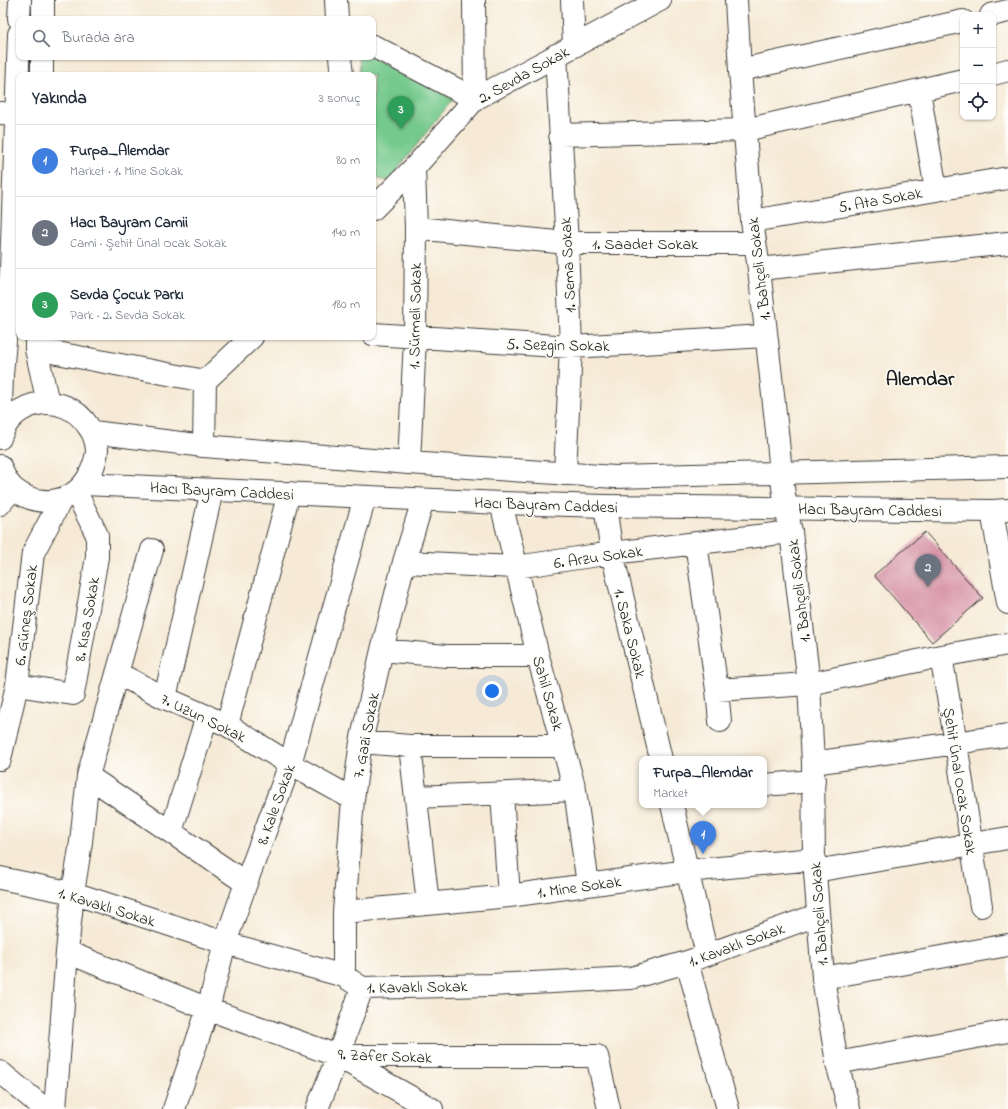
<!DOCTYPE html>
<html lang="tr">
<meta charset="utf-8">
<style>
body{margin:0;font-family:"Indie Flower",sans-serif;background:#f6f6f7;color:#1f2937}
.controls{position:absolute;right:12px;top:12px;display:grid;overflow:hidden;border-radius:8px;box-shadow:0 1px 3px #0004}
.controls button{width:36px;height:36px;display:grid;place-items:center;padding:0;border:0;border-bottom:1px solid #e0e1e3;background:#fff;color:#1f2937;font:20px sans-serif}
.you{position:absolute;left:492px;top:691px;width:14px;height:14px;margin:-10px;border:3px solid #fff;border-radius:50%;background:#1a73e8;box-shadow:0 0 0 6px #1a73e833}
.badge{display:grid;place-items:center;width:26px;height:26px;border-radius:50%;background:#b5179e;color:#fff;font-size:13px;font-weight:700}
.pin{position:absolute;translate:-50% -33px;filter:drop-shadow(0 1px 2px #0008)}
.pin::after{content:'';position:absolute;top:21px;width:14px;height:12px;background:inherit;clip-path:polygon(0 0,100% 0,50% 100%)}
.popup{position:absolute;left:639px;top:756px;width:128px;height:52px;box-sizing:border-box;display:grid;place-content:center;border-radius:8px;background:#fff;filter:drop-shadow(0 1px 3px #0005);font-size:13px;white-space:nowrap;color:#747a83}
.popup b{font-size:15px;color:#1f2937}
.popup::after{content:'';position:absolute;left:50%;top:100%;margin-left:-8px;border:8px solid transparent;border-top-color:#fff}
.list{margin:0;padding:0;list-style:none}
h2{display:flex;justify-content:space-between;align-items:center;height:52px;margin:0;padding:0 16px;font-size:17px}
h2 small{font-size:13px;font-weight:400;color:#747a83}
.list li{display:grid;grid-template-columns:26px 1fr auto;gap:12px;align-items:center;box-sizing:border-box;height:72px;padding:0 16px;border-top:1px solid #e0e1e3}
.list b{display:block;font-size:15px;white-space:nowrap}
.list p{margin:0;font-size:13px;white-space:nowrap;color:#747a83}
.list em{font-size:13px;font-style:normal;color:#747a83}
.icon{flex:none;width:22px;height:22px;fill:none;stroke:currentColor;stroke-width:2;stroke-linecap:round;stroke-linejoin:round}
.map{position:relative;flex:none;width:1008px;height:1109px;overflow:hidden}
.search{position:absolute;background:#fff;box-shadow:0 1px 3px #0004;left:16px;top:16px;width:360px;height:44px;display:flex;align-items:center;gap:10px;box-sizing:border-box;padding:0 14px;border-radius:8px;color:#747a83;font-size:15px}
.panel{position:absolute;background:#fff;box-shadow:0 1px 3px #0004;left:16px;top:72px;width:360px;height:268px;border-radius:8px}
.map>svg:first-child{display:block}
.green{fill:#75c98c;stroke:#487254}
.building{fill:#d999ac}
.lines{fill:none;stroke-linecap:round;stroke-linejoin:round}
.minor-casing{stroke:#3d3b38;stroke-width:24}
.tertiary-casing{stroke:#3d3b38;stroke-width:24}
.secondary-casing{stroke:#3d3b38;stroke-width:24}
.minor{stroke:#fff;stroke-width:22}
.tertiary{stroke:#fff;stroke-width:22}
.secondary{stroke:#fff;stroke-width:22}
.labels{text-anchor:middle;stroke-width:3;stroke-linejoin:round;paint-order:stroke}
.street-label{font-size:16px;fill:#1c1c1c;stroke:#fdfcf7}
.district-label{font-size:20px;font-weight:bold;fill:#1c1c1c;stroke:#fdfcf7}
</style>
<div class="map">
<svg width="1008" height="1109" viewBox="0 0 1008 1109">
<rect width="100%" height="100%" fill="#fdfcf7"/>
<filter id="ink" filterUnits="userSpaceOnUse"><feTurbulence type="fractalNoise" baseFrequency=".025" numOctaves="2"/><feDisplacementMap in="SourceGraphic" scale="8" xChannelSelector="R" yChannelSelector="G"/><feConvolveMatrix kernelMatrix="1 2 1 2 8 2 1 2 1" color-interpolation-filters="sRGB"/></filter>
<filter id="wash" filterUnits="userSpaceOnUse"><feTurbulence type="fractalNoise" baseFrequency=".012" numOctaves="4" result="noise"/><feDisplacementMap in="SourceGraphic" scale="16" xChannelSelector="R" yChannelSelector="G"/><feGaussianBlur stdDeviation="0.9" result="paint"/><feColorMatrix in="noise" values="0 0 0 0 0 0 0 0 0 0 0 0 0 0 0 0 0 1.4 0 .05"/><feComposite in="paint" operator="in"/></filter>
<g filter="url(#wash)">
<rect width="100%" height="100%" fill="#f6ead6"/>
<path class="green" d="M359,57H372L453,99L388,181L378,179L373,159V75H360Z"/>
<g id="blocks">
<path class="building" d="M925,532L983,598L932,642L874,575Z"/>
</g>
</g>
<g filter="url(#ink)">
<use href="#blocks" fill-opacity="0" stroke="#3d3b38" stroke-width="1"/>
<g class="lines">
<defs>
<path id="minor" d="M336,0L337,19
M572,0L574,46
M991,15L1008,11
M373,46L475,99L474,0
M556,55L567,243L571,347L565,474
M340,57L342,75
M740,70L963,21
M993,74L1008,70
M919,91L936,190
M0,113L16,114
M560,135L745,130L963,80
M752,221L1008,178
M416,228L567,243H755
M759,269L1008,243
M373,334L571,347L766,336
M36,349L205,381
M409,463L415,338L416,228L414,168
M501,503L538,656L575,790L588,885
M605,506L612,553L661,759
M992,511L1008,603
M696,543L717,690L720,721
M404,562L516,567L612,553L791,532
M382,650L446,656H538
M941,656L956,743L981,906
M117,673L165,698L227,725L290,764L353,799
M17,685L73,694L97,557V535L76,492
M717,690L809,684L941,656L1008,644
M165,698L212,490
M227,725L289,493
M361,742L410,746H563
M410,746L428,904
M813,763L956,743L1008,735
M88,776L246,883
M764,785L814,781
M502,794L509,896
M416,797L575,790
M672,805L707,955
M171,832L207,716
M815,871L1008,838
M0,878L73,893L225,943L344,976L362,988L491,985L631,978L687,962L817,915
M344,912L509,896L687,871L814,859
M67,952L208,1009L338,1056H597L609,1109
M687,962L728,1109
M344,976V912L353,799L361,742L382,650L404,562L423,500
M823,978L1008,945
M339,1057L432,1109
M837,1063L1008,1031
M55,1109L67,952L73,893L81,842L88,776L152,550
M174,1109L208,1009L225,943L246,883L290,764L365,497
M317,1109L338,1056L362,988"/>
<path id="tertiary" d="M736,0L740,70L752,221L759,269L777,431L781,473L786,508L791,532L809,684L813,763L814,859L823,978L837,1063L849,1109
M19,19L20,0
M43,19V0
M42,75V57
M373,209L414,168L475,99L660,0
M36,337V349L48,403
M7,423L1,405L2,375L11,271L19,34
M204,446L205,381L252,337"/>
<path id="secondary" d="M93,432L204,446L409,463L615,477L1008,467
M0,438C12,398 65,390 88,426C93,432 96,441 97,449C97,457 94,465 91,472C77,503 40,510 14,489C7,483 3,474 0,466
M84,484L501,503L605,506L992,511L1008,510
M0,504L13,488
M0,759L17,685L33,553L61,500
M0,1072L45,1109"/>
</defs>
<use href="#minor" class="minor-casing"/>
<use href="#tertiary" class="tertiary-casing"/>
<use href="#secondary" class="secondary-casing"/>
<use href="#minor" class="minor"/>
<use href="#tertiary" class="tertiary"/>
<use href="#secondary" class="secondary"/>
</g>
</g>
<g class="labels">
<g class="street-label">
<text transform="translate(523 74) rotate(-29)" y="6">2. Sevda Sokak</text>
<text transform="translate(880 199) rotate(-10)" y="6">5. Ata Sokak</text>
<text x="645" y="249">1. Saadet Sokak</text>
<text transform="translate(567 265) rotate(-93)" y="6">1. Sema Sokak</text>
<text transform="translate(758 269) rotate(-97)" y="6">1. Bahçeli Sokak</text>
<text transform="translate(414 316) rotate(-89)" y="6">1. Sürmeli Sokak</text>
<text transform="translate(558 344) rotate(1)" y="6">5. Sezgin Sokak</text>
<text transform="translate(222 490) rotate(3)" y="6">Hacı Bayram Caddesi</text>
<text transform="translate(546 504) rotate(2)" y="6">Hacı Bayram Caddesi</text>
<text transform="translate(870 509) rotate(1)" y="6">Hacı Bayram Caddesi</text>
<text transform="translate(598 556) rotate(-8)" y="6">6. Arzu Sokak</text>
<text transform="translate(798 591) rotate(-97)" y="6">1. Bahçeli Sokak</text>
<text transform="translate(25 615) rotate(-83)" y="6">6. Güneş Sokak</text>
<text transform="translate(86 619) rotate(-80)" y="6">8. Kısa Sokak</text>
<text transform="translate(631 633) rotate(76)" y="6">1. Saka Sokak</text>
<text transform="translate(549 693) rotate(74)" y="6">Sahil Sokak</text>
<text transform="translate(204 717) rotate(26)" y="6">7. Uzun Sokak</text>
<text transform="translate(365 735) rotate(-79)" y="6">7. Gazi Sokak</text>
<text transform="translate(961 781) rotate(81)" y="6">Şehit Ünal Ocak Sokak</text>
<text transform="translate(275 804) rotate(-70)" y="6">8. Kale Sokak</text>
<text transform="translate(579 886) rotate(-8)" y="6">1. Mine Sokak</text>
<text transform="translate(107 906) rotate(17)" y="6">1. Kavaklı Sokak</text>
<text transform="translate(818 914) rotate(-94)" y="6">1. Bahçeli Sokak</text>
<text transform="translate(736 944) rotate(-20)" y="6">1. Kavaklı Sokak</text>
<text transform="translate(417 986) rotate(-1)" y="6">1. Kavaklı Sokak</text>
<text transform="translate(385 1055) rotate(2)" y="6">9. Zafer Sokak</text>
</g>
<g class="district-label">
<text x="920" y="385">Alemdar</text>
</g>
</g>
</svg>
<div class="controls">
<button>+</button>
<button>−</button>
<button><svg class="icon" aria-label="locate" viewBox="0 0 24 24"><circle cx="12" cy="12" r="6"/><path d="M12 2v4M12 18v4M2 12h4M18 12h4"/></svg></button>
</div>
<div class="you"></div>
<div class="pin badge" style="left:703px;top:854px;background:#3f7fe0">1</div>
<div class="popup"><b>Furpa_Alemdar</b>Market</div>
<div class="pin badge" style="left:928px;top:587px;background:#6b7280">2</div>
<div class="pin badge" style="left:401px;top:129px;background:#2e9e5b">3</div>
<div class="search"><svg class="icon" aria-label="search" viewBox="0 0 24 24"><circle cx="10" cy="10" r="6"/><path d="M15 15l6 6"/></svg>Burada ara</div>
<section class="panel">
<h2>Yakında<small>3 sonuç</small></h2>
<ul class="list">
<li><span class="badge" style="background:#3f7fe0">1</span><div><b>Furpa_Alemdar</b><p>Market · 1. Mine Sokak</p></div><em>80 m</em></li>
<li><span class="badge" style="background:#6b7280">2</span><div><b>Hacı Bayram Camii</b><p>Cami · Şehit Ünal Ocak Sokak</p></div><em>140 m</em></li>
<li><span class="badge" style="background:#2e9e5b">3</span><div><b>Sevda Çocuk Parkı</b><p>Park · 2. Sevda Sokak</p></div><em>180 m</em></li>
</ul>
</section>
</div>
